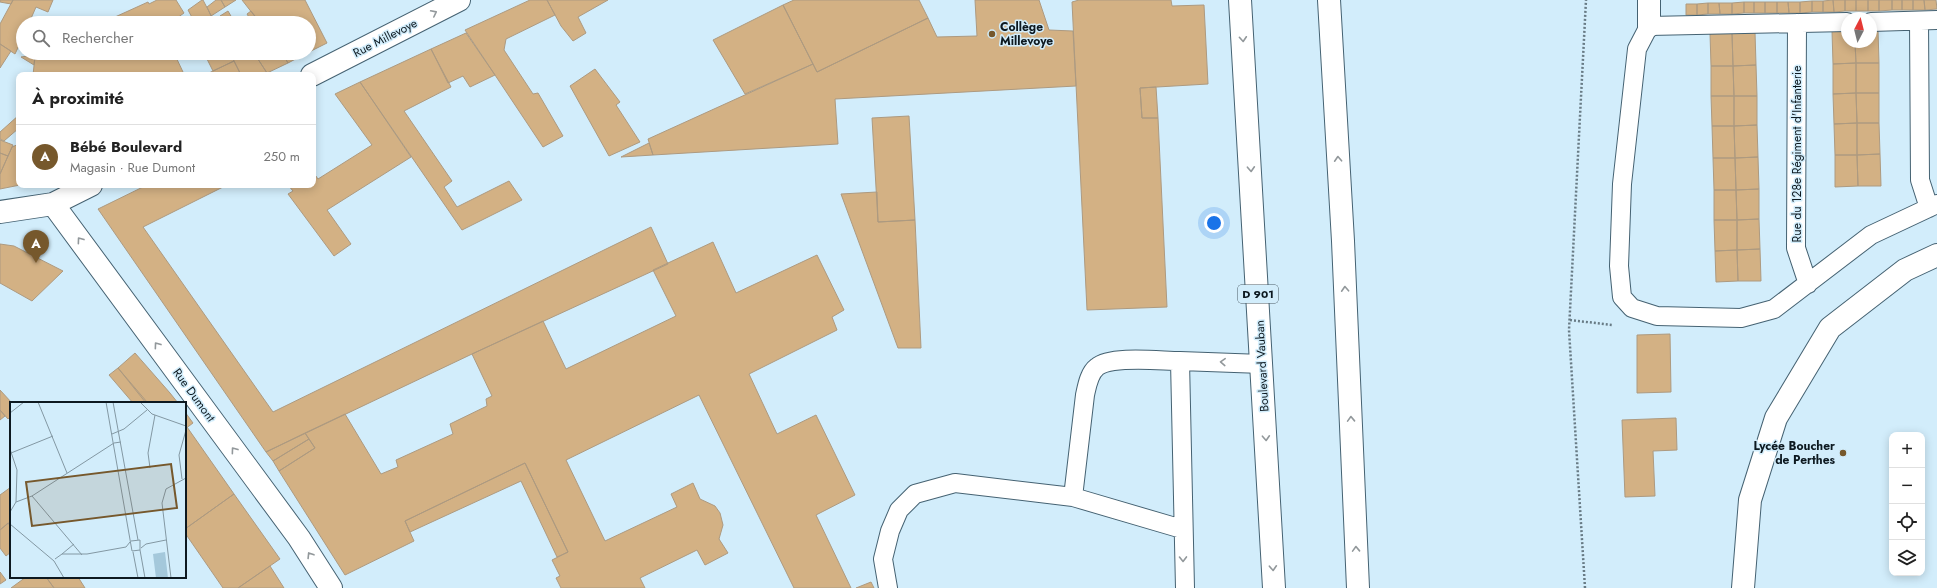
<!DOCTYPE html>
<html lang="fr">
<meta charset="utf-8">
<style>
body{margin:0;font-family:Jost,sans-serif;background:#f6f6f6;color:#222}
.controls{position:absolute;right:12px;bottom:12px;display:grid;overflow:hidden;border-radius:8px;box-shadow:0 2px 10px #0003}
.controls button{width:36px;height:36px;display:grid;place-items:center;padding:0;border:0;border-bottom:1px solid #e0e0e0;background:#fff;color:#222;font:20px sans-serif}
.compass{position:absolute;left:1841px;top:12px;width:36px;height:36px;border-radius:50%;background:#fff;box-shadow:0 2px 10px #0003;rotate:7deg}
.you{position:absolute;left:1214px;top:223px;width:14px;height:14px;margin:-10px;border:3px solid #fff;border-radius:50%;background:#1a73e8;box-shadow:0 0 0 6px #1a73e833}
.badge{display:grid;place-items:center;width:26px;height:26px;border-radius:50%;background:#76582c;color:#fff;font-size:13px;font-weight:700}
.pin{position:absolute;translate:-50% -33px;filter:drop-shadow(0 1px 2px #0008)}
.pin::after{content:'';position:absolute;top:21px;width:14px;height:12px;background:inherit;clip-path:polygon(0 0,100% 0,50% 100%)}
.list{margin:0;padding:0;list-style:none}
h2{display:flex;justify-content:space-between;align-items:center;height:52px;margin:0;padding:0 16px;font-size:17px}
h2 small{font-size:13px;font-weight:400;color:#767676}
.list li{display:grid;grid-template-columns:26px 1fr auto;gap:12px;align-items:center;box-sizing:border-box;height:64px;padding:0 16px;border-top:1px solid #e0e0e0}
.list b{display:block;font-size:15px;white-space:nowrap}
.list p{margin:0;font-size:13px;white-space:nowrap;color:#767676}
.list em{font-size:13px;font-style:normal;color:#767676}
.icon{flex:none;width:22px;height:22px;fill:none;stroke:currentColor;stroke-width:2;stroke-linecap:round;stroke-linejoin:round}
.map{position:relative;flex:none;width:1937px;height:588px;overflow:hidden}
.search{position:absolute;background:#fff;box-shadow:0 2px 10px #0003;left:16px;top:16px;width:300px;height:44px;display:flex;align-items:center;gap:10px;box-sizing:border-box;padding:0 14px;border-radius:22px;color:#767676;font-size:15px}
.panel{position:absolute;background:#fff;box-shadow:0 2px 10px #0003;left:16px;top:72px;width:300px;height:116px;border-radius:8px}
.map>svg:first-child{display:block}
.building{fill:#d3b184;stroke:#ad9a80}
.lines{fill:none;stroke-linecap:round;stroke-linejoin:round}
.lane-casing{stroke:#456272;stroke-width:20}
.street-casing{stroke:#456272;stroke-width:24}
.primary-casing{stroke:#456272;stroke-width:24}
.path{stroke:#687b85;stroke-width:2.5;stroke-dasharray:2 2;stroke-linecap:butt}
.lane{stroke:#fff;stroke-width:18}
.street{stroke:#fff;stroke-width:22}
.primary{stroke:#fff;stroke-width:22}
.oneway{stroke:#92989b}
.poi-dot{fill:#76582c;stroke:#d2edfb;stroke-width:1.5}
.labels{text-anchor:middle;stroke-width:3;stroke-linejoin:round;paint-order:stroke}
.shield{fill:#d2edfb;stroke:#485962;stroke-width:1}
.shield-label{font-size:11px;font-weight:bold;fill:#0d1920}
.poi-label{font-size:12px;font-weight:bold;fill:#0d1920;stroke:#d2edfb;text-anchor:start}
.street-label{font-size:12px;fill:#0d1920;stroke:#d2edfb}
.inset-road{fill:none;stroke:#8398a3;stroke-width:1}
.view{fill:#76582c;fill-opacity:0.15;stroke:#76582c;stroke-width:2}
.inset-edge{fill:none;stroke:#0d1920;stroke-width:2}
</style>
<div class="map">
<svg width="1937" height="588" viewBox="0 0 1937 588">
<rect width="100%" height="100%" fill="#d2edfb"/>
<path class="building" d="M0,0H13L11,4L0,2Z
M13,0H53L48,12L36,7L29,23H23V37L15,54L0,44V24Z
M157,0H176L184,13L170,23H118L115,17L148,2L149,4Z
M202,0H203L215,23H195L188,10Z
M216,0H221L225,7L211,16L207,7Z
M221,0H236L225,7Z
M242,0H305L327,43L309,52V23H260Z
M530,0H547L555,15L506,39L504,50L533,94L538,93L563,136L543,147L465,30Z
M547,0H608L578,17L586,33L573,41L561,26Z
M794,0H919L928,18L817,72L783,5Z
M975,0H1039L1049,30L1073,31L1076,86L835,99L838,144L653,155L648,139L813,64L817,72L928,18L937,37L977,36Z
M1079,0H1171L1172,6L1204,5L1208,84L1140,88L1142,118H1158L1167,307L1087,310L1072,2Z
M1833,0H1845V11L1834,12Z
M1833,0L1834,12H1823V1Z
M1845,0H1856V11H1845Z
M1856,0H1868V11H1856Z
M1868,0H1879V11H1868Z
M1879,0H1892V10L1879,11Z
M1892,0H1902V10H1892Z
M1902,0H1913V10H1902Z
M1913,0H1924L1925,10H1913Z
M1924,0H1936L1937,9L1925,10Z
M1812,1H1823V12H1812Z
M1812,1V12L1800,13V2Z
M1744,2V13L1732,14V3Z
M1744,2H1754V13H1744Z
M1754,2H1765V13H1754Z
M1765,2H1777V13H1765Z
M1777,2H1788L1789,13H1777Z
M1788,2H1800V13H1789Z
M1708,3H1719L1720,14H1708Z
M1708,3V14L1697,15V4Z
M1719,3H1732V14H1720Z
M1686,4H1697V15H1686Z
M783,5L813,64L745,94L713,40Z
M228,11L235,23H224L220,16Z
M251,11L255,16L250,19L247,14Z
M255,16L260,23H244L250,19Z
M1878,30L1879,63H1856L1855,42H1871V31Z
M1832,31H1847V42H1855L1856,63L1833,64Z
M1755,32L1756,65L1733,66L1732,33Z
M466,33L495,75L470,87L463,76L448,83L431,49Z
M1710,33H1732L1733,66H1711Z
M0,44L11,51L0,68Z
M431,49L451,87L404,111L452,181L444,187L457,207L509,181L522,200L462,230L360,82Z
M42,53H50L53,58L63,53H174L183,72L178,75H33L35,57Z
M204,53H230L234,61L213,71Z
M230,53H254L267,73L262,75H241Z
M254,53H282L288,63L267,73Z
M282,53H307L288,63Z
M35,55L34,65L21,57Z
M234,61L241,75H205L213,71Z
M1856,63H1879V93H1856Z
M1856,63V93L1833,94V64Z
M1756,65L1757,96H1734L1733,66Z
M1711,66H1733L1734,96H1711Z
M595,69L620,102L616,105L640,142L609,156L570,86Z
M360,82L411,157L327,210L351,244L334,256L288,194L293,191L288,185H313V172L318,179L372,145L335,94Z
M1156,87L1158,118H1142L1140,88Z
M1856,93H1879V123H1857Z
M1856,93L1857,123L1834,124L1833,94Z
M1711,96H1734V126H1712Z
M1734,96H1757V125L1734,126Z
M19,115V128L4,141L0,139V132Z
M909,116L915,220L878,222L872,118Z
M1857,123V155H1835L1834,124Z
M1857,123H1879L1880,154L1857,155Z
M1757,125L1758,157L1735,158L1734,126Z
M1712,126H1734L1735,158H1713Z
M0,140L13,145L8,156L0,153Z
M649,143L653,155L621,157Z
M19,144L20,185L0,189V174L12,147Z
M0,153L8,156L0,174Z
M1880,154L1881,186H1858L1857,155Z
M1835,155H1857L1858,186L1835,187Z
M1758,157L1759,189L1736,190L1735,158Z
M1713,158H1735L1736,190H1714Z
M147,185H227L143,227L273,412L651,227L668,264L472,354L266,452L98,209Z
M1759,189V219L1737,220L1736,190Z
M1714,190H1736L1737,220H1714Z
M877,192L878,222L915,220L921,348H898L841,194Z
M1759,219L1760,249L1737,250V220Z
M1714,220H1737V250L1715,251Z
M713,242L736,293L817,255L844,310L832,317L837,330L749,374L777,434L816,415L855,495L816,515L851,588H794L699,395L566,460L605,541L677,507L671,494L693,483L700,499L715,506L720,513L723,525L719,539L728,553L705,565L697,550L640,578L645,588H561L556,578L560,576L552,560L568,552L525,463L405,521L414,541L345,575L279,471L315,448L305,433L345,414L381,474L398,467L396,460L453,434L450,424L487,406L486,399L492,396L472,354L543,321L566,369L676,316L653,270Z
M0,244L14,246L63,271L32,301L0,283Z
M1760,249L1761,281H1738L1737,250Z
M1737,250L1738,281L1716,282L1715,251Z
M1670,334L1671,392L1637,393V335Z
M135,353L170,393L178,403H146L118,368Z
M118,368L147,402L146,403H133L109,375Z
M0,390L12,403L11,416L8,419L0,410Z
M0,410L5,416L0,420Z
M185,412L193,423L185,429Z
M1676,418L1677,450L1653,451L1655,496L1625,497L1622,420Z
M187,427L234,494L185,529V429Z
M305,433L309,439L273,461L266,452Z
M309,439L315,448L279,471L273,461Z
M525,463L568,552L557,557L521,481L410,532L405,521Z
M11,487V521L0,530V495Z
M234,494L280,559L238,588H223L185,533V529Z
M8,523L11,527V552L6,556L0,548V530Z
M270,566L284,588H238Z
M0,572L6,580L0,584Z
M26,577H46L54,588H11Z
M46,577H78L85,588H54Z
M871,582L874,588H856Z"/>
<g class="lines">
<defs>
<path id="lane" d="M1919,21L1920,180L1929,208
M1847,22L1649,26L1637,49L1622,184L1619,266L1622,297L1632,308L1657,316L1741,318L1774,309L1871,235L1937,204
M1871,22L1937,20
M1797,23L1796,248L1808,284
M1180,361L1262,364
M1182,529L1073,497L1085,395C1087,386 1089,373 1097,367C1111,355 1161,361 1180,361L1185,588
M888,588L883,559L890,531L899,510L915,494L955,483L1073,497"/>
<path id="street" d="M1649,0V26
M312,75L459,0
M53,204L299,538L331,588
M0,212L53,204L91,185
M1743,588L1750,500L1776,418L1830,328L1905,270L1937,255"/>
<path id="primary" d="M1240,0L1274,588
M1329,0L1343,241L1358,588"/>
</defs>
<use href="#lane" class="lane-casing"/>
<use href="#street" class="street-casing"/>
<use href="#primary" class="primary-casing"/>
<path class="path" d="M1570,320L1612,325
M1585,588L1569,330L1586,0"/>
<use href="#lane" class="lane"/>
<use href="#street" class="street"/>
<use href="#primary" class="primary"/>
</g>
<defs><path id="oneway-chevron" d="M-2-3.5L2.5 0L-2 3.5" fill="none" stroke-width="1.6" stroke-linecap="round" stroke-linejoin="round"/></defs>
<g class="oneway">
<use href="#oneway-chevron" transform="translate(434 13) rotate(-27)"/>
<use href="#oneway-chevron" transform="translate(1243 39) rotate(86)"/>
<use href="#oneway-chevron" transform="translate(1338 159) rotate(-93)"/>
<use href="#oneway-chevron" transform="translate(1251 169) rotate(87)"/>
<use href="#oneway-chevron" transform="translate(80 240) rotate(-126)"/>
<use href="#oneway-chevron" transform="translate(1345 289) rotate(-93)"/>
<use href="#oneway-chevron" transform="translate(157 345) rotate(-126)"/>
<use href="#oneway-chevron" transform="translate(1223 362) rotate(-177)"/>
<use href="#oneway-chevron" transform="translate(1351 419) rotate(-92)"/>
<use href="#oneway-chevron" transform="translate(1266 438) rotate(87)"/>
<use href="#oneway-chevron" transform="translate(234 450) rotate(-126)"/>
<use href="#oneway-chevron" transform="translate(1356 549) rotate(-92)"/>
<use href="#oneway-chevron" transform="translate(310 555) rotate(-122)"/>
<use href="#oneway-chevron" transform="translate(1183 559) rotate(89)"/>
<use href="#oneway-chevron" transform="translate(1273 568) rotate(87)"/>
</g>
<g class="poi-dot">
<circle cx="992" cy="34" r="4"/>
<circle cx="1843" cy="453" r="4"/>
</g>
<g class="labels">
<rect class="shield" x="1238" y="285" width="40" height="18" rx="3"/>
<g class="shield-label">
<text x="1258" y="298">D 901</text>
</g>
<g class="poi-label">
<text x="1000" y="31">Collège<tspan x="1000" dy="14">Millevoye</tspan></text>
<text x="1835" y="450" text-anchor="end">Lycée Boucher<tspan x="1835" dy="14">de Perthes</tspan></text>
</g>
<g class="street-label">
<text transform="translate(385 38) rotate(-27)" y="4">Rue Millevoye</text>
<text transform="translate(1797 154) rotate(-90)" y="4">Rue du 128e Régiment d'Infanterie</text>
<text transform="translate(1262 366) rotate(-93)" y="4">Boulevard Vauban</text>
<text transform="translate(194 395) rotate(54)" y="4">Rue Dumont</text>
</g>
</g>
<g transform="translate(10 402)">
<rect width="176" height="176" fill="#d2edfb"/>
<path d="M155,150L158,176H146L143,152Z" fill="#a4c8db"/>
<path class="inset-road" d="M28,0L57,71M96,0L122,149L130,148V138L121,139M103,0L128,138M130,0L142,12L176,24M0,11L14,0M102,32L114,27L137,8M0,47L7,68L6,100L0,110M1,51L43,34M140,66L138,51L145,13M172,77L169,53L176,28M22,94L72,153M6,100L22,94L104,41L111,40M0,122L44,159L54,176M131,146L136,142L156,138M130,148L135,176M123,150L128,176M52,152L64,142M45,157L52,152H77L116,145L120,140M161,176L152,101L156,87L176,76"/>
<path class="view" d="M161,62L167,106L22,124L16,80Z"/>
<rect width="176" height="176" class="inset-edge"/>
</g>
</svg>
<div class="controls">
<button>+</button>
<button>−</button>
<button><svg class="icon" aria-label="locate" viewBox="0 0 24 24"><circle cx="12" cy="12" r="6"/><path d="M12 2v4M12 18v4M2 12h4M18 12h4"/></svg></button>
<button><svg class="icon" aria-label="layers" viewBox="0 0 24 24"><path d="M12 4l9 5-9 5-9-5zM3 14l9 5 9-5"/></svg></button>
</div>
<svg class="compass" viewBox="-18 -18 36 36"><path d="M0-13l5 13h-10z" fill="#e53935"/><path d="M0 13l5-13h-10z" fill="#767676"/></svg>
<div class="you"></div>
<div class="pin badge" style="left:36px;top:263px">A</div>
<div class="search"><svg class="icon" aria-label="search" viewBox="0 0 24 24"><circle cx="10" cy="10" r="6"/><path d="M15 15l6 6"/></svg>Rechercher</div>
<section class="panel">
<h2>À proximité<small></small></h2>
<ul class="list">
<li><span class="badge">A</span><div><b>Bébé Boulevard</b><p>Magasin · Rue Dumont</p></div><em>250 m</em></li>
</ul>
</section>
</div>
